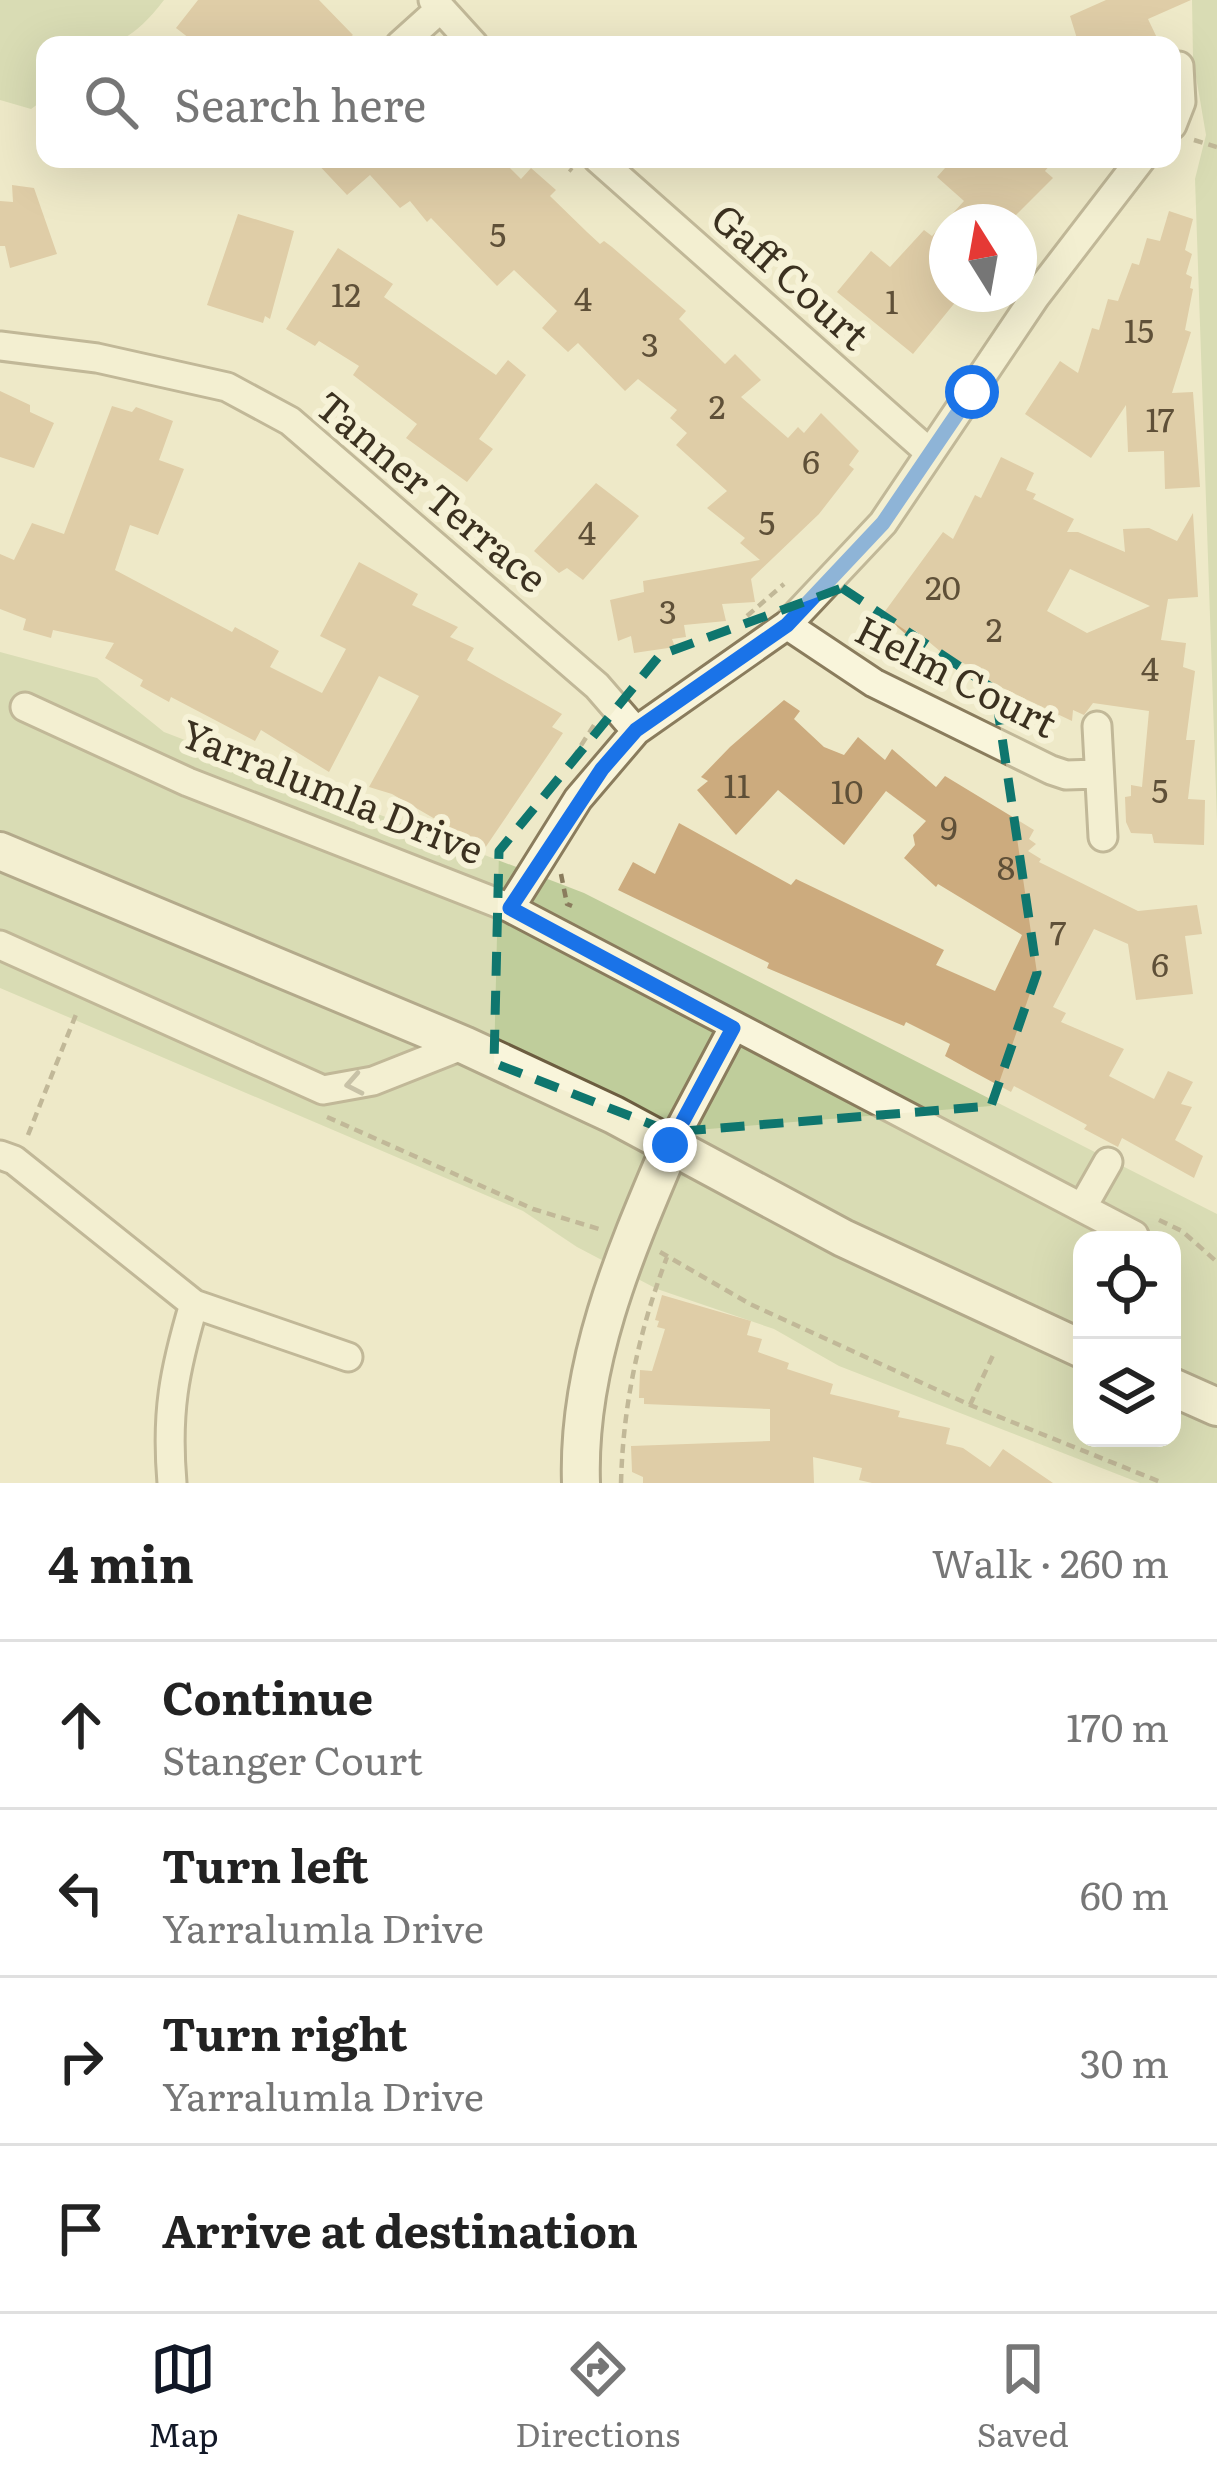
<!DOCTYPE html>
<meta charset="utf-8">
<style>
body{margin:0;font-family:Literata,serif;background:#f2f2f2;color:#222}
.controls{position:absolute;right:36px;bottom:36px;display:grid;overflow:hidden;border-radius:24px;box-shadow:0 12px 48px #0002}
.controls button{width:108px;height:108px;display:grid;place-items:center;padding:0;border:0;border-bottom:3px solid #e0e0e0;background:#fff;color:#222;font:60px sans-serif}
.compass{position:absolute;left:929px;top:204px;width:108px;height:108px;border-radius:50%;background:#fff;box-shadow:0 12px 48px #0002;rotate:349deg}
.stop{position:absolute;width:36px;height:36px;margin:-27px;border:9px solid #1a73e8;border-radius:50%;background:#fff}
.stop.end{background:#1a73e8;border-color:#fff;box-shadow:0 3px 12px #0008}
.list{margin:0;padding:0;list-style:none}
h2{display:flex;justify-content:space-between;align-items:center;height:156px;margin:0;padding:0 48px;font-size:51px}
h2 small{font-size:39px;font-weight:400;color:#767676}
.list li{display:grid;grid-template-columns:78px 1fr auto;gap:36px;align-items:center;box-sizing:border-box;height:168px;padding:0 48px;border-top:3px solid #e0e0e0}
.list b{display:block;font-size:45px;white-space:nowrap}
.list p{margin:0;font-size:39px;white-space:nowrap;color:#767676}
.list em{font-size:39px;font-style:normal;color:#767676}
.icon{flex:none;width:66px;height:66px;fill:none;stroke:currentColor;stroke-width:2;stroke-linecap:round;stroke-linejoin:round}
.map{position:relative;flex:none;width:1217px;height:1483px;overflow:hidden}
.search{position:absolute;background:#fff;box-shadow:0 12px 48px #0002;left:36px;right:36px;top:36px;height:132px;display:flex;align-items:center;gap:30px;box-sizing:border-box;padding:0 42px;border-radius:24px;color:#767676;font-size:45px}
.sheet{height:828px;background:#fff}
nav{display:flex;justify-content:space-around;align-items:center;box-sizing:border-box;height:168px;border-top:3px solid #e0e0e0;background:#fff;font-size:33px;color:#767676}
nav a{display:grid;justify-items:center;gap:6px}
nav .on{color:#111827}
.map>svg:first-child{display:block}
.green{fill:#bfcd9b;fill-rule:evenodd}
.building{fill:#ccab7e;fill-rule:evenodd}
.lines{fill:none;stroke-linecap:round;stroke-linejoin:round}
.street-casing{stroke:#8a7c5d;stroke-width:33}
.secondary-casing{stroke:#6c5d40;stroke-width:42}
.path{stroke:#8a7c5d;stroke-width:4.5;stroke-dasharray:9 6;stroke-linecap:butt}
.street{stroke:#f9f5db;stroke-width:27}
.secondary{stroke:#f9f5db;stroke-width:36}
.oneway{stroke:#9a937e}
.route{stroke:#1a73e8;stroke-width:15}
.marked{fill:none;stroke:#0f766e;stroke-width:9;stroke-dasharray:24 15;stroke-linejoin:round}
.labels{text-anchor:middle;stroke-width:12;stroke-linejoin:round;paint-order:stroke}
.number-label{font-size:33px;fill:#5f5038}
.street-label{font-size:39px;fill:#3b3120;stroke:#f6f2d7}
</style>
<div class="map">
<svg width="1217" height="1483" viewBox="0 0 1217 1483">
<rect width="100%" height="100%" fill="#eee9c8"/>
<path class="green" d="M0,0H164C123,53 107,45 45,45V99L31,109L0,100Z
M1192,0H1217V821L1195,179L1206,135L1193,59Z
M0,652L97,678L164,732L584,893L1217,1214V1483H1140L839,1366L774,1329L657,1289L577,1247L523,1211L0,988ZM1082,1240H1172V1438H1082Z"/>
<path class="building" d="M198,0H319L353,35L339,45H198L176,28Z
M1106,0H1191L1148,19L1158,40L1146,45H1079L1070,16Z
M313,159H501L521,179L531,168L556,190L550,196L587,232L600,244L604,241L612,247L686,311L679,319L725,364L735,354L761,380L741,397L788,438L798,427L804,433L821,413L859,451L849,465L854,469L819,514L751,579L755,602L722,604L726,621L684,625L686,637L672,639L675,647L634,653L631,636L618,641L610,600L644,592L643,581L760,560L740,543L745,538L707,508L727,491L676,445L687,433L670,418L677,410L638,379L625,391L578,343L568,352L542,328L557,311L514,270L497,286L431,218L427,222L410,201L400,208L370,175L347,195Z
M953,159H1055L1045,171L1053,178L1009,222H947V294H962L913,354L837,292L871,251L890,267L924,230L932,236L964,201L937,177Z
M12,185L34,188L57,254L10,268L5,246H0V201L13,202Z
M1169,211L1193,219L1185,250L1192,254L1186,274L1192,277L1190,288L1193,289L1185,330L1191,332L1172,393L1193,392L1200,487L1165,489L1164,451L1128,452L1126,405L1091,458L1025,414L1060,361L1078,373L1092,328L1099,330L1108,299L1118,301L1132,263L1139,265L1147,238L1160,241Z
M238,214L294,231L270,319L265,316L263,323L207,305Z
M338,248L393,284L384,297L496,375L508,360L526,375L479,439L493,449L467,482L406,438L417,424L353,375L359,366L319,341L315,346L286,329Z
M0,391L30,405V412L54,423L34,468L0,457Z
M112,406L132,412L136,407L173,421L159,460L184,469L158,535L130,525L115,570L232,632L235,627L279,651L270,667L322,693L346,649L320,636L359,562L418,594L412,605L458,627L450,637L474,648L467,660L562,714L552,727L563,733L485,848L392,794L369,787L419,696L379,676L329,772L261,730L255,741L171,697L169,702L140,686L143,680L105,658L114,643L53,630L51,638L23,630L26,619L0,609V554L14,560L32,523L64,534Z
M1001,457L1034,473L1026,490L1036,494L1033,499L1074,519L1067,532H1078L1125,552L1123,529L1149,528L1177,541L1193,513L1198,597L1168,599L1161,640L1186,643L1183,667L1195,671L1186,740H1195L1188,799L1205,800L1204,845L1154,843L1152,834L1131,833L1126,822L1125,797L1131,796V785L1142,787L1149,711L1093,703L1084,715L1073,710L1072,721L973,674L975,669L941,652L916,631L910,638L883,614L943,532L953,539L975,495L981,498ZM1070,569L1150,606L1087,633L1047,611Z
M596,483L639,516L583,580L567,568L559,573L534,551Z
M784,700L800,711L794,719L824,747L844,755L858,737L885,760L892,749L936,787L945,776L1034,830L1029,839L1036,844L1028,851L1041,859L1039,862L1138,911L1197,905L1202,934L1185,936L1193,994L1136,1000L1128,944L1094,929L1053,1007L1066,1013L1061,1022L1124,1049L1109,1076L1154,1099L1168,1071L1193,1082L1181,1104L1192,1107L1175,1140L1203,1156L1194,1178L1122,1138L1118,1147L1084,1129L1087,1125L1014,1086L1011,1092L970,1070L945,1056L950,1044L906,1022L904,1026L767,968L769,963L618,890L633,862L655,874L679,823L791,885L796,879L944,950L936,965L995,991L1022,935L938,884L936,887L904,858L915,845L913,835L926,821L886,791L844,845L778,790L736,835L697,790L708,781L701,777L730,747Z
M662,1295L751,1321L747,1335L762,1339L758,1352L789,1363L787,1369L833,1384L830,1394L900,1411L898,1417L950,1428L946,1444L963,1448L990,1467L1003,1449L1053,1483H872L859,1480L862,1468L813,1457L814,1483H643V1477L632,1472L631,1446L770,1441V1409L644,1404V1398H639L640,1370L652,1371L665,1329L657,1327L659,1321L655,1320Z"/>
<g class="lines">
<defs>
<path id="street" d="M433,0L474,45
M400,45L440,9
M1172,125L1181,102L1179,66
M598,159L930,453
M0,346L97,358L227,387L290,421L597,686L636,731
M787,625L874,683L1051,770L1066,775L1098,774
M25,707L188,782L510,908L1134,1235
M1097,726L1103,837
M510,908L578,799L636,731L787,625L883,523L1035,297L1141,159
M0,945L323,1090L373,1081L464,1045
M671,1145L733,1028
M0,1155L14,1160L194,1304L348,1357
M1083,1206L1108,1162
M172,1483C166,1413 174,1371 194,1304"/>
<path id="secondary" d="M0,851L464,1045L614,1115L843,1238L1082,1349
M1172,1387L1217,1407
M581,1483C577,1363 625,1253 671,1145"/>
</defs>
<use href="#street" class="street-casing"/>
<use href="#secondary" class="secondary-casing"/>
<path class="path" d="M1194,140L1217,147
M558,159L572,171
M747,616L784,584
M573,758L596,722
M561,874L567,904L572,906
M327,1117L533,1209L599,1229
M28,1135L77,1012
M1159,1220L1182,1231L1217,1262
M660,1252L750,1304L970,1405L1163,1483
M970,1405L994,1353
M621,1483C623,1404 639,1331 667,1257"/>
<use href="#street" class="street"/>
<use href="#secondary" class="secondary"/>
</g>
<defs><path id="oneway-chevron" d="M-2-3.5L2.5 0L-2 3.5" fill="none" stroke-width="1.6" stroke-linecap="round" stroke-linejoin="round" transform="scale(3)"/></defs>
<use class="oneway" href="#oneway-chevron" transform="translate(354 1084) rotate(169)"/>
<g class="lines">
<path class="route" d="M670,1145L733,1028L510,908L602,769L636,730L787,625L883,523L972,392"/>
</g>
<path d="M0 0H1217V1483H0ZM842,588L995,690L1037,973L991,1106L671,1132L494,1063L499,851L660,655Z" fill="#eee9c8" fill-opacity=".55" fill-rule="evenodd"/>
<path class="marked" d="M842,588L995,690L1037,973L991,1106L671,1132L494,1063L499,851L660,655Z"/>
<g class="labels">
<g class="number-label">
<text x="498" y="247">5</text>
<text x="346" y="307">12</text>
<text x="583" y="311">4</text>
<text x="892" y="314">1</text>
<text x="1139" y="343">15</text>
<text x="650" y="357">3</text>
<text x="717" y="419">2</text>
<text x="1160" y="432">17</text>
<text x="811" y="474">6</text>
<text x="767" y="535">5</text>
<text x="587" y="545">4</text>
<text x="943" y="600">20</text>
<text x="668" y="624">3</text>
<text x="994" y="642">2</text>
<text x="1150" y="681">4</text>
<text x="737" y="798">11</text>
<text x="1160" y="803">5</text>
<text x="847" y="804">10</text>
<text x="949" y="840">9</text>
<text x="1006" y="880">8</text>
<text x="1058" y="945">7</text>
<text x="1160" y="977">6</text>
</g>
<g class="street-label">
<text transform="translate(790 277) rotate(42)" y="14">Gaff Court</text>
<text transform="translate(431 492) rotate(40)" y="14">Tanner Terrace</text>
<text transform="translate(956 677) rotate(27)" y="14">Helm Court</text>
<text transform="translate(332 792) rotate(22)" y="14">Yarralumla Drive</text>
</g>
</g>
</svg>
<div class="controls">
<button><svg class="icon" aria-label="locate" viewBox="0 0 24 24"><circle cx="12" cy="12" r="6"/><path d="M12 2v4M12 18v4M2 12h4M18 12h4"/></svg></button>
<button><svg class="icon" aria-label="layers" viewBox="0 0 24 24"><path d="M12 4l9 5-9 5-9-5zM3 14l9 5 9-5"/></svg></button>
</div>
<svg class="compass" viewBox="-18 -18 36 36"><path d="M0-13l5 13h-10z" fill="#e53935"/><path d="M0 13l5-13h-10z" fill="#767676"/></svg>
<div class="stop" style="left:972px;top:392px"></div>
<div class="stop end" style="left:670px;top:1145px"></div>
<div class="search"><svg class="icon" aria-label="search" viewBox="0 0 24 24"><circle cx="10" cy="10" r="6"/><path d="M15 15l6 6"/></svg>Search here</div>
</div>
<section class="sheet">
<h2>4 min<small>Walk · 260 m</small></h2>
<ul class="list">
<li><svg class="icon" aria-label="ahead" viewBox="0 0 24 24"><path d="M12 20V5M6 11l6-6 6 6"/></svg><div><b>Continue</b><p>Stanger Court</p></div><em>170 m</em></li>
<li><svg class="icon" aria-label="left" viewBox="0 0 24 24"><path d="M17 20v-9H6M10 6l-5 5 5 5"/></svg><div><b>Turn left</b><p>Yarralumla Drive</p></div><em>60 m</em></li>
<li><svg class="icon" aria-label="right" viewBox="0 0 24 24"><path d="M7 20v-9h11M14 6l5 5-5 5"/></svg><div><b>Turn right</b><p>Yarralumla Drive</p></div><em>30 m</em></li>
<li><svg class="icon" aria-label="arrive" viewBox="0 0 24 24"><path d="M6 21V4h12l-3 4 3 4H6"/></svg><div><b>Arrive at destination</b></div></li>
</ul>
</section>
<nav>
<a class="on"><svg class="icon" aria-label="map" viewBox="0 0 24 24"><path d="M3 6l6-2 6 2 6-2v14l-6 2-6-2-6 2zM9 4v14M15 6v14"/></svg>Map</a>
<a><svg class="icon" aria-label="directions" viewBox="0 0 24 24"><path d="M12 3l9 9-9 9-9-9zM9 14v-3h6M13 9l2 2-2 2"/></svg>Directions</a>
<a><svg class="icon" aria-label="saved" viewBox="0 0 24 24"><path d="M7 4h10v16l-5-4-5 4z"/></svg>Saved</a>
</nav>
